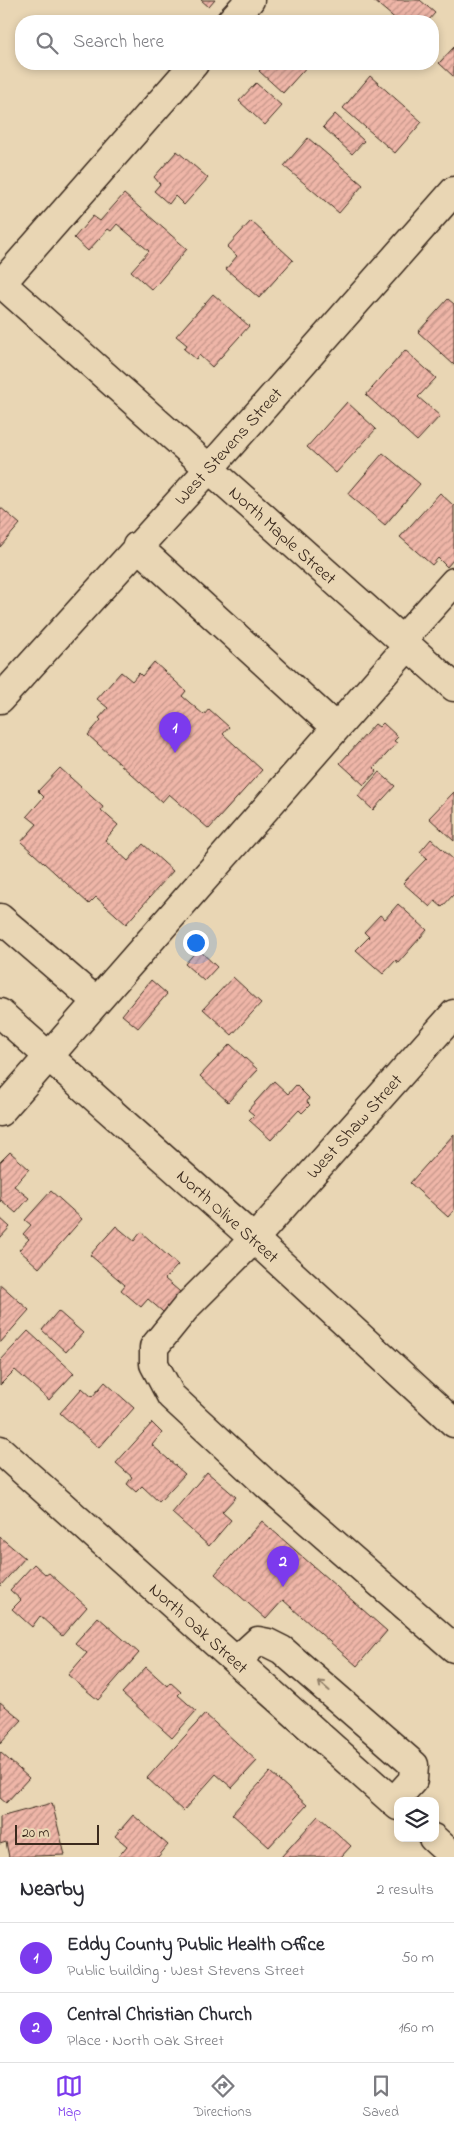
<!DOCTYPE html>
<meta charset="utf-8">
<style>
body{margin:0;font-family:"Indie Flower",sans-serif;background:#f2f2f3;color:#2b2b33}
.controls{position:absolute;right:15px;bottom:15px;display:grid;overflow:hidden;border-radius:10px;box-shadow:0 2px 8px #0003}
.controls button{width:45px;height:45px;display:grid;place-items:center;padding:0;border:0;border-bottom:1px solid #e1e1e2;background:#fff;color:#2b2b33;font:25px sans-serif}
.scale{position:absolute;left:15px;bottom:12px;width:84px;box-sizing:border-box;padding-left:5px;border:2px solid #3b2a1e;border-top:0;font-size:14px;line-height:18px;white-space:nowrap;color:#3b2a1e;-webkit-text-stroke:4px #e9d6b4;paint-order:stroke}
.you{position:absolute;left:195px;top:942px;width:18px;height:18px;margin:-12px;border:4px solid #fff;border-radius:50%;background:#1a73e8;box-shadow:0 0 0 8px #1a73e833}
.badge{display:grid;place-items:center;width:32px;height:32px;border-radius:50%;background:#7c3aed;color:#fff;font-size:16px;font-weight:700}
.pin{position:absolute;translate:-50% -41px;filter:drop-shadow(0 1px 2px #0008)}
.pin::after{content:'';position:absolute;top:26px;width:18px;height:15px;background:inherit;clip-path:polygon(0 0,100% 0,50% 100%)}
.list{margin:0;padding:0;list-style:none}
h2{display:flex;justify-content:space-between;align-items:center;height:65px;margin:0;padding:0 20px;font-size:21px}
h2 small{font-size:16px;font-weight:400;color:#7c7c81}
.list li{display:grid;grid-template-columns:32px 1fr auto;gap:15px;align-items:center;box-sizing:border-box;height:70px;padding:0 20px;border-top:1px solid #e1e1e2}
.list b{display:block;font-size:19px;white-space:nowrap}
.list p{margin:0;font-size:16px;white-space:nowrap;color:#7c7c81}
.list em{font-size:16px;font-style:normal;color:#7c7c81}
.icon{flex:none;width:28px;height:28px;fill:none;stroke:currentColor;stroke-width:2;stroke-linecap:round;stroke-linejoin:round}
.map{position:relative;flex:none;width:454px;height:1857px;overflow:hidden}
.search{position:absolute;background:#fff;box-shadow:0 2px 8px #0003;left:15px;right:15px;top:15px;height:55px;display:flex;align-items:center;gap:12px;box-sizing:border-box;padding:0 18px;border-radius:20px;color:#7c7c81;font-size:19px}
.sheet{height:205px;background:#fff}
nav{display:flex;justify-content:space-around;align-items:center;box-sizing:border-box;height:70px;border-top:1px solid #e1e1e2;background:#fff;font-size:14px;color:#7c7c81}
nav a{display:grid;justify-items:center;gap:2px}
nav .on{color:#7c3aed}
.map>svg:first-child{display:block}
.building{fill:url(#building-hatch);stroke:#3b2a1e}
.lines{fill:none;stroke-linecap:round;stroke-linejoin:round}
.minor-casing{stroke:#3b2a1e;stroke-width:31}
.minor{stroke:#e9d6b4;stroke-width:28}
.oneway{stroke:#928069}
.labels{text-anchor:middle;stroke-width:4;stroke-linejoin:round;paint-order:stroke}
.street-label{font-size:18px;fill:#3b2a1e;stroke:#e9d6b4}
</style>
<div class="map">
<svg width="454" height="1857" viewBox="0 0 454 1857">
<defs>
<pattern id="building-hatch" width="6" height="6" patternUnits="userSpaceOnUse" patternTransform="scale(1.25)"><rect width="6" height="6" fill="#efb6a8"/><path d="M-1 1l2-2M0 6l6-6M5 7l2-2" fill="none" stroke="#c39488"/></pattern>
</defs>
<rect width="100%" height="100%" fill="#e9d6b4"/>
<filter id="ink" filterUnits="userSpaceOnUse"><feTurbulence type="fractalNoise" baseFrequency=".02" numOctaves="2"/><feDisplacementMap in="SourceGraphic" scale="10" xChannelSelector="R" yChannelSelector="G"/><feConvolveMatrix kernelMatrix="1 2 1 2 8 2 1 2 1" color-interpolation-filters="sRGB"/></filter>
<g filter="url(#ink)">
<path class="building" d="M201,0H215L209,7Z
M373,0H420L435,13L428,21H398Z
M454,47V77L439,63Z
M266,64H309L283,93L259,71Z
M370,76L422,122L395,153L343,108Z
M256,83L282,106L265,125L239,101Z
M335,114L364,141L352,154L323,127Z
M308,138L363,185L339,213L284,166Z
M177,151L208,178L184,205L175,196L169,204L154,191L160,184L154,177Z
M124,194L187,249L152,290L131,271L149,251L117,224L111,231L108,229L88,251L74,238L93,216L100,221Z
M251,221L293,260L259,298L226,269L237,256L227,247Z
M213,294L249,326L212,367L199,355L196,359L184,349L187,345L176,336Z
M448,299L454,304V365L418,332Z
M405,350L436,378L418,397L440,416L417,441L366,395Z
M347,402L376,429L336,473L307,447Z
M383,453L420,484L385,525L348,494Z
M440,493L454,506V559L447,567L438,558L432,565L400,537Z
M0,507L20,524L0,547Z
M154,662L186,691L182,696L204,715L209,709L229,727L223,734L262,770L209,829L169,794L162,802L88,735L101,720L99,718L108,708L97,699L121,672L132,681L139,673L142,676Z
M383,723L398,737L394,741L397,743L374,768L377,771L364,785L340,763L375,724L379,727Z
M60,768L103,807L101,810L118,825L105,840L128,861L143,844L173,871L126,924L96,897L89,904L21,842L37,824L27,816L44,797L38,791Z
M379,772L395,786L373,810L358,796Z
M454,792V841L429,818Z
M431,839L454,860V894L442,907L435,901L430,907L403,883L427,858L420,852Z
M398,904L427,930L398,963L396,960L383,974L356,950L369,937L364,932L380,915L385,919Z
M198,949L217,967L204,981L185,964Z
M233,977L261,1003L232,1035L203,1009Z
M151,980L167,994L138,1028L122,1015Z
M230,1044L258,1070L228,1102L200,1076Z
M274,1081L288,1094L296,1085L309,1098L307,1102L310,1105L302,1113L299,1110L271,1140L249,1120L254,1115L248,1110Z
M454,1134V1210L448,1217L410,1183Z
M10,1152L29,1169L14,1186L29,1198L16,1213L1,1200L0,1202V1162Z
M51,1191L82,1219L39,1268L19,1250L29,1239L23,1234L31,1225L25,1220Z
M0,1218L10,1227L0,1238Z
M116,1226L134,1241L141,1232L178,1265L165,1279L186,1297L169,1317L148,1299L141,1307L121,1290L125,1285L90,1255Z
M0,1284L29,1310L0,1343Z
M58,1311L83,1333L66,1352L42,1330Z
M28,1331L74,1373L49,1400L15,1370L0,1385V1361Z
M105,1382L134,1408L99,1448L60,1413L82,1388L92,1397Z
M152,1423L162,1433L152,1445L185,1474L159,1502L142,1486L136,1492L127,1484L132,1477L116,1463Z
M207,1472L236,1497L222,1512L231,1520L209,1546L172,1513Z
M262,1521L387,1631L357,1666L283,1600L266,1619L215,1574Z
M0,1537L25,1558L0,1586Z
M34,1564L46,1575L49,1573L87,1607L62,1636L40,1616L32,1627L12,1609L21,1600L10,1590Z
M98,1617L139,1653L98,1700L68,1675L87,1653L75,1643Z
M146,1667L167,1686L170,1682L181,1692L178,1695L196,1711L172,1738L122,1693Z
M0,1702L22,1720L0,1744Z
M205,1714L257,1761L232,1788L216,1774L183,1811L147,1778Z
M0,1752L29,1778L6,1803L0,1798Z
M270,1772L307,1805L269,1847L232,1814Z
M52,1803L65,1855L9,1857L6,1842L0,1844V1817Z
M133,1815L168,1845L158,1857H118L127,1846L115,1836Z
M318,1816L351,1846L341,1857H281Z"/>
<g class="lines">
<defs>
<path id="minor" d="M231,21L250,0
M0,282L454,687
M0,285L194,64
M137,546L336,728
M401,641L454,582
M0,699L209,469L454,191
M0,918L96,1001
M0,1013L254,1239L454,1423
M454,1014L254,1239L188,1305L154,1347V1364L171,1396L266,1484L454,1648
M0,1112L408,646
M0,1450L398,1806
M236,1661L258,1641L268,1643L282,1650L414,1765L413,1780L393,1802
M433,1838L454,1857"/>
</defs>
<use href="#minor" class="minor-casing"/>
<use href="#minor" class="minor"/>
</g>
<defs><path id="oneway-shaft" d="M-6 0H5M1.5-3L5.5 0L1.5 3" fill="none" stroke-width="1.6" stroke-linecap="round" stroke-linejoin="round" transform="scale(1.25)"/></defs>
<use class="oneway" href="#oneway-shaft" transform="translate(324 1686) rotate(-139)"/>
</g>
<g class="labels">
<g class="street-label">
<text transform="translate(228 446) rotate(-48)" y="6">West Stevens Street</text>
<text transform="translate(283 535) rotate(42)" y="6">North Maple Street</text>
<text transform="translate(354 1126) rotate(-48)" y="6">West Shaw Street</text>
<text transform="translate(228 1216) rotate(42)" y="6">North Olive Street</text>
<text transform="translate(199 1628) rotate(42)" y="6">North Oak Street</text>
</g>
</g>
</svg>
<div class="controls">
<button><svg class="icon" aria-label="layers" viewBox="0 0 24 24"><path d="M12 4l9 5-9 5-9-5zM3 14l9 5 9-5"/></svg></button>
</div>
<div class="scale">20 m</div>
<div class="you"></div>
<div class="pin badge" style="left:175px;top:753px">1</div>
<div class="pin badge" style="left:283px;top:1587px">2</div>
<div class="search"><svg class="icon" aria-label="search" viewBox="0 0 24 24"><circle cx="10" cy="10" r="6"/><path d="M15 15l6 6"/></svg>Search here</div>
</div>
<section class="sheet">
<h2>Nearby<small>2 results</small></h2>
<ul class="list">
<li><span class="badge">1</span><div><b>Eddy County Public Health Office</b><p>Public building · West Stevens Street</p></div><em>50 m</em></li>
<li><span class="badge">2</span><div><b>Central Christian Church</b><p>Place · North Oak Street</p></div><em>160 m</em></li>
</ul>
</section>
<nav>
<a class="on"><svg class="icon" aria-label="map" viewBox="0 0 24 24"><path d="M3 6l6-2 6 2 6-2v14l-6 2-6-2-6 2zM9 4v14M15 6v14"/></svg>Map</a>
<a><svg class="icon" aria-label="directions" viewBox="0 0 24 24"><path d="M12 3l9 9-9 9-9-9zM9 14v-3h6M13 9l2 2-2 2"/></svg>Directions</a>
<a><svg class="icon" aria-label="saved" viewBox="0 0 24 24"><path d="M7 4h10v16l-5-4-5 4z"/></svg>Saved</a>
</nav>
